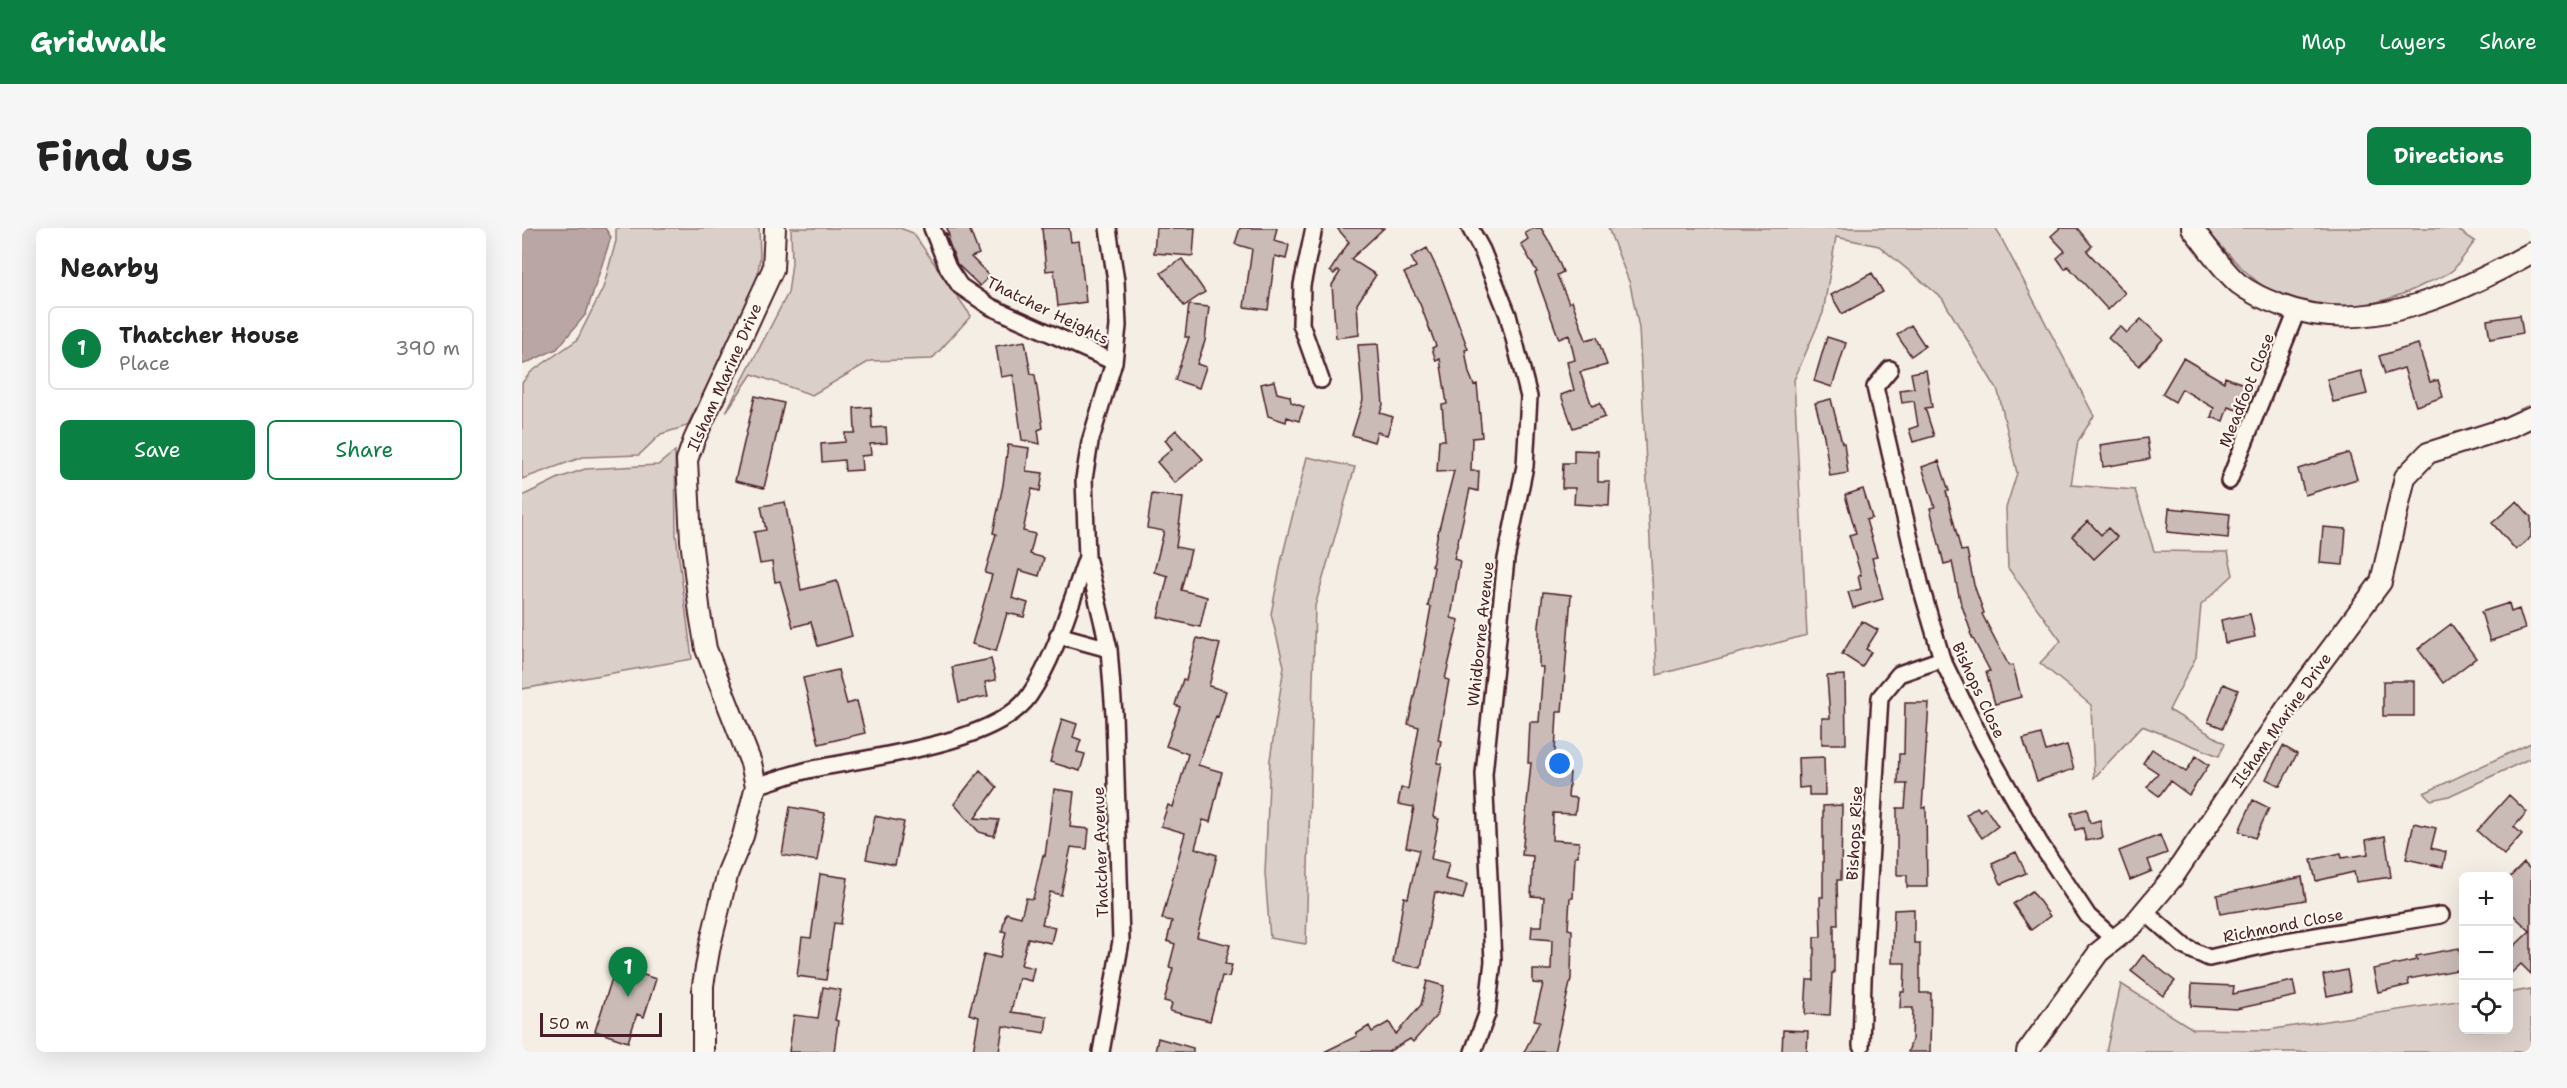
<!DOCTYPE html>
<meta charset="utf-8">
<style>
body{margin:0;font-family:"Shantell Sans",sans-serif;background:#f6f6f6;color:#222}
.controls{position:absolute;right:18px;bottom:18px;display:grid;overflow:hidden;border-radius:9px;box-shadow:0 6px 24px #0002}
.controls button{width:54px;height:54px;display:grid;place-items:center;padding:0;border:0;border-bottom:2px solid #e0e0e0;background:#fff;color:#222;font:30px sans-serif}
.scale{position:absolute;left:18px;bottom:15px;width:122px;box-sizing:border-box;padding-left:6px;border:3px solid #4a1f2b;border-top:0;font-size:16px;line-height:21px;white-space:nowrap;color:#4a1f2b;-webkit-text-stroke:4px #fbf7ec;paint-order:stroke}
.you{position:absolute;left:1038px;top:536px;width:21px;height:21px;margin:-15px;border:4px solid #fff;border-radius:50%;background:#1a73e8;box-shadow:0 0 0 9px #1a73e833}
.badge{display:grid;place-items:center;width:39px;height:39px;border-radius:50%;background:#0b8043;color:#fff;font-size:20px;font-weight:700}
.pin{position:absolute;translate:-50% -50px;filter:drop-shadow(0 2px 3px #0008)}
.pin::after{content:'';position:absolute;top:32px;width:21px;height:18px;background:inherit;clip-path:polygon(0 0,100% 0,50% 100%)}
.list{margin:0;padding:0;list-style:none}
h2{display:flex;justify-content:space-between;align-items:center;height:78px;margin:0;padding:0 24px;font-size:26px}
h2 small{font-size:20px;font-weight:400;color:#767676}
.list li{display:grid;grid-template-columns:39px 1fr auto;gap:18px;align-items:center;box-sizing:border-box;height:84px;margin:0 12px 12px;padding:0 12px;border:2px solid #e0e0e0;border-radius:9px}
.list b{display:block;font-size:22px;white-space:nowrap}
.list p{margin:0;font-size:20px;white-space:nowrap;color:#767676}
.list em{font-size:20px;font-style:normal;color:#767676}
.actions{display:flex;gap:12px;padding:18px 24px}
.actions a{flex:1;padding:14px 0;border:2px solid #0b8043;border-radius:9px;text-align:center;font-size:21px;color:#0b8043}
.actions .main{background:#0b8043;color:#fff}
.icon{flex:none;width:33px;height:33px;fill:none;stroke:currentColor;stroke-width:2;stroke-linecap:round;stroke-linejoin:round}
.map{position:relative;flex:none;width:2009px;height:824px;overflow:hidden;border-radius:9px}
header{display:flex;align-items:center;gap:36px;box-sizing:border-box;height:84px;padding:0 30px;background:#0b8043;color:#fff}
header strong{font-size:28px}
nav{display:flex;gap:33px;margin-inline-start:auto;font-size:21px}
.intro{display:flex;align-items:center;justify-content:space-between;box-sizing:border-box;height:144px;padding:0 36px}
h1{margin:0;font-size:42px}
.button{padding:15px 27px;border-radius:9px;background:#0b8043;color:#fff;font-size:21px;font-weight:700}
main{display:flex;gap:36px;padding:0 36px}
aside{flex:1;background:#fff;border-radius:9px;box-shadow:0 6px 24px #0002}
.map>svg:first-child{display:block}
.green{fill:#dbd0c9;stroke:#92787a;stroke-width:1.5;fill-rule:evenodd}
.water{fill:#baa7a5;stroke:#8d7174;stroke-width:1.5}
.building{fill:#cabbb6;stroke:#4a1f2b;stroke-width:1.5}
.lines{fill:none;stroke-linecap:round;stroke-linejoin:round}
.minor-casing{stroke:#4a1f2b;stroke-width:20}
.tertiary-casing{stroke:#4a1f2b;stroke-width:24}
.minor{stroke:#fbf7ec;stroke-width:15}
.tertiary{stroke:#fbf7ec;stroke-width:20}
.labels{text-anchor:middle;stroke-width:4.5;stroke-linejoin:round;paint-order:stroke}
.street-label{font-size:16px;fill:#4a1f2b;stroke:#fbf7ec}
</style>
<header>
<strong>Gridwalk</strong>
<nav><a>Map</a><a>Layers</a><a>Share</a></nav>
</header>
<div class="intro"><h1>Find us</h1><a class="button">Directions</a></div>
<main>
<aside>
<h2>Nearby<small></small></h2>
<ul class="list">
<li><span class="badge">1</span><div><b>Thatcher House</b><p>Place</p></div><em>390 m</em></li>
</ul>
<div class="actions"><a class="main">Save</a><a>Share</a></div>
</aside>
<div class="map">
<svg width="2009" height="824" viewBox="0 0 2009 824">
<rect width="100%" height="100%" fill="#f4eee4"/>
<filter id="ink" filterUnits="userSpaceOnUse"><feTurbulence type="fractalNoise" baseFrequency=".0167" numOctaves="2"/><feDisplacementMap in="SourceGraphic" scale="12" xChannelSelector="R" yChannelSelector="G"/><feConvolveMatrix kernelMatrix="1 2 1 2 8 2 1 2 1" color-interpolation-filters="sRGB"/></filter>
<g filter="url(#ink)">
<path class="green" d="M94,0H237L238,29L234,58L165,198L139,206L117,227L61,229L0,251V155L9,144L55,112L81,60L94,13Z
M269,0H378L391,5L449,88L410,131L348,133L290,167L230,146L204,184L266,65L270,35Z
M1086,0H1474L1572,188L1556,213L1549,257L1613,262L1632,323L1706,324L1711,347L1679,377L1674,429L1647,482L1703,515L1697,528L1620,498L1572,550L1569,477L1518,435L1539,413L1486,340L1484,280L1495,245L1476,163L1420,70L1357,18L1314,9L1301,85L1272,152L1285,407L1135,447L1117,100L1108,56ZM1566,293L1579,307L1586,300L1595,309L1572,331L1550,308Z
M1683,0H1933L1953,13C1946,22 1939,33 1931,42C1924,48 1911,52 1903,56C1854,81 1789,91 1741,58C1719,42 1701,20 1683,0Z
M153,223L154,307L170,431L0,461V268L37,250L63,241L136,237Z
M785,229L833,239L793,378L784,716L748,710L743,645L748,532L762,438L749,386L760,330Z
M2009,515V530L1927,568L1909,572L1902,565Z
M1599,756L1671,801L1746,802L1941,772L1942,802H1986L1987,765L2009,761V824H1584Z"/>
<path class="water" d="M0,0H83L89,9L64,86L35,121L2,136H0Z"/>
<path class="building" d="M425,0H447L457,26L449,29L468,48L458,58L435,36L423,4L427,8Z
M520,0H547L549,14L557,13L564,74L536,78L532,42L524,43Z
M634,0H673L671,28L632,25Z
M718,0H755L752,13L767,17L764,31L753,28L746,82L722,79L730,21L713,16Z
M815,0H862L829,31L854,47L835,76L837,107L814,110L810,57L818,44L816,42L812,46L808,43L827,14Z
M1012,0H1019L1030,18L1041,44L1035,47L1047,75L1050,73L1064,112L1075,109L1085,137L1058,144L1070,178L1078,175L1083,189L1051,200L1039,167L1052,162L1045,134L1053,132L1047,107L1037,111L1013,45L1015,44L999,16L1006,11L1003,5Z
M1538,0H1555L1570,18L1565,23L1603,65L1586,82L1546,38L1543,41L1535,30L1543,23L1529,8Z
M905,20L920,51L946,121L943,122L947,145L952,157L955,156L960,209L950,210L949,243H957L956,263L948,261L932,331L938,333L929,390L937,392L923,451L927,452L916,512L919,513L915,535L920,536L911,589L917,591L909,631L927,635L923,651L945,656L941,671L913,664L899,740L871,735L882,669L886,670L897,622L884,619L892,579L876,576L879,560L886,561L897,499L886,496L903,418L902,417L909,379L906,378L912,339L910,338L915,309L932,243L915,244L917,212H923L920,177L925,176L918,131L914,133L910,120L914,118L898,76L882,45L894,39L889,29Z
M660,31L683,64L662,78L639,45Z
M1350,45L1361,64L1320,86L1309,67Z
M667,77L687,79L683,113L675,136L684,139L677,160L653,152L667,109H663Z
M1998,87L2001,105L1968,111L1965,92Z
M1619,91L1641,111L1617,138L1586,110L1598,98L1605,105Z
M1389,97L1403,118L1389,128L1375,107Z
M1305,109L1324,115L1310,159L1292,153Z
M503,113L509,146L513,147L521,200L516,202L518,216L500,212L491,147L479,149L474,118Z
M856,116L861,177L858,185L871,189L865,207L855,204L852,214L830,207L841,172L836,117Z
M1896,116L1908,154L1916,152L1921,169L1894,178L1882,140L1863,146L1857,128Z
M1661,130L1702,154L1703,149L1730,159L1721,184L1706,179L1701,193L1689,189L1692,180L1660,161L1653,174L1640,166Z
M1404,142L1410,179L1403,180L1412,208L1391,214L1387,201L1396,198L1392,173L1380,175L1378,162L1392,160L1389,145Z
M1839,143L1845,166L1811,174L1805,151Z
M752,153L755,165L768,168L769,174L782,179L777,193L765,189L764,194L746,188L739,156Z
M233,168L262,175L242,260L213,253Z
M1309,171L1320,215H1322L1326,245L1308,248L1302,208L1293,175Z
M349,179L350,200L364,199L365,215L348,216L349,227L339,228L340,242L323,243L322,232L300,234L299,216L323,214V205H333L332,180Z
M654,202L681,231L653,255L635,234L650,221L643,212Z
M1625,210L1628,231L1581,239L1578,217Z
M486,217L507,220L504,243L521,245L518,263L510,261L501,303L513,306L508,326L522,330L517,348L497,342L490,370L506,375L502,389L485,385L474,423L450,416L470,347L463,345L474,306L471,305L481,257Z
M1052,222L1076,223V254H1088L1087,278L1052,276L1053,260H1040L1041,235H1052Z
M1827,225L1835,251L1783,267L1776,241Z
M1417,233L1427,263H1424L1439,323L1445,322L1452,357L1462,385L1460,386L1487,438L1491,437L1499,469L1473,476L1464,444L1468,443L1448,405L1449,404L1438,372L1430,334L1422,336L1408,280L1413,279L1400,239Z
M1341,261L1350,290L1344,292L1355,329L1350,330L1361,371L1331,380L1326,364L1339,361L1336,348L1339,347L1327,307L1334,305L1323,267Z
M630,266L661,270L654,319L669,322L659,362L685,369L678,399L636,389L646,348L632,344L642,303L625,300Z
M1995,273L2009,289V309L1994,322L1970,295Z
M263,274L279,362L315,353L330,408L296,418L289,394L271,399L258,353L253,354L250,334L238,336L232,304L244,302L239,278Z
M1647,280L1708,286L1706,310L1645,304Z
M1566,293L1579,307L1586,300L1595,309L1572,331L1550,308Z
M1801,299L1824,301L1821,337L1798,335Z
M1021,364L1049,367L1040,484H1035L1032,544L1048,545L1046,569L1055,570L1053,586L1031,585L1030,612L1057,614L1056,628H1053L1051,670H1048L1046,701L1050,702L1049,751L1032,824H1002L1018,793L1012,792L1021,756L1011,755V742H1029L1030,712L1009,710L1010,698H1020L1022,669L1009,668L1011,628L1000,627L1009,535H1006L1008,494H1017L1021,439H1017V398Z
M1987,375L1989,384L1997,381L2003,401L1968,413L1959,384Z
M1728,386L1733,409L1703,415L1699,392Z
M1340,393L1356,402L1344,421L1349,424L1340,439L1320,426Z
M1929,396L1954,430L1921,455L1896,421Z
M675,410L698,416L687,458L704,463L696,489L694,488L676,537L700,544L688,594L681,592L673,620L695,627L675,709L708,717L703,736L710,737L707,749L700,748L688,793L648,783L650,775L642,773L651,740L647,739L653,716L645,713L650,693L640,691L663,605L639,598L646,577L651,579L666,526L644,518L658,479L653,477L661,451L664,452Z
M469,431L474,452L463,454L466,468L437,474L430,439Z
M316,442L325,476L335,473L343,505L297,516L281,450Z
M1323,447L1324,516H1300V490H1308L1305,448Z
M1861,453H1892V488H1861Z
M1701,456L1716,462L1701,500L1686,494Z
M1383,475H1407L1400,580L1404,579L1405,659H1385V647H1375V580H1383L1385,556H1376L1377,526H1382Z
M540,491L555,496L551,509L559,512L555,524L563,526L558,543L528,534Z
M1519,506L1524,523L1545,517L1552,541L1515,553L1501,511Z
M1761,518L1775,526L1758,558L1744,551Z
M1630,521L1664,544L1674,528L1687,537L1667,567L1648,553L1637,568L1625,559L1636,545L1621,535Z
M1302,529L1303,567H1287V559L1277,560L1276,530Z
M458,542L475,559L453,590L477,592L472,608L457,604L432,576Z
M532,561L552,564L548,599L567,601L565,621L549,619L539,667L528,664L520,696L533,699L529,715L506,710L499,737L512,740L509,753L497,750L489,784L525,789L523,805L481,798L477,824H451L457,789L447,786L462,726L478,730L484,704L480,703L484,685L499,689L504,670L511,671L521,627L523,628Z
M1987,567L2005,584L1992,599L2000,606L1982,627L1955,603Z
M1731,572L1747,580L1733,610L1717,603Z
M1320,577L1319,652H1315L1316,697H1312V745H1310L1308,787L1283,786L1285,752H1292V709H1299L1298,669H1301V578Z
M268,579L303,585L295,633L260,627Z
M1455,579L1458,583L1463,579L1476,598L1460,610L1444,587Z
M1565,581L1568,595L1578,592L1581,610L1564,613L1561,600L1553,602L1549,585Z
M353,588L382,594L373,637L344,631Z
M1892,595L1914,600L1909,620L1924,624L1921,639L1884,631Z
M1638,607L1645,625L1626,632L1630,643L1608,652L1597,623Z
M1863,608L1869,649L1834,654L1832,644L1794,653L1789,632L1819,625L1820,630L1846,626L1844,612Z
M1494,624L1504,645L1479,656L1470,635Z
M2002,635L2009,642V746L1999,736L1986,748V724L2008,703L1986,682V651Z
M298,646L326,650L319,696L312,695L304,752L275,748L280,709L289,710Z
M1780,649L1784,672L1698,686L1695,667Z
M1510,663L1528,688L1509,702L1491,676Z
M1392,681V715H1398V765H1409L1408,824H1386L1390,812L1391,780H1378L1379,764H1382L1383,735H1370L1372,682Z
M1937,720L1941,741L1886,751L1887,757L1856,764L1851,741L1895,732L1894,728Z
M1621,727L1653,753L1641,768L1609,743Z
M94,738L134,751L122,789L115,786L106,814L73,803Z
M1825,742L1829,763L1805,768L1801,747Z
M905,753L922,758L915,787L891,814L888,811L866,824H802L835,808L834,806L847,798L850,804L867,794L874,806L899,777Z
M1771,753L1774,768L1714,781L1669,778L1670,756L1712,758L1711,766Z
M301,759L319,762L313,792L316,793L312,824H267L272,787L296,790Z
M1261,802L1286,803L1285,824H1260Z
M636,810L671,820V824H633Z"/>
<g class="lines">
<defs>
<path id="minor" d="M410,0L426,40L438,58L469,79L592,134
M792,0L780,57L779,96L799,152
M948,0L960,22L986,87L1007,169L1003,238L984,331L962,546L971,733L965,786L951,824
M1368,141L1353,159L1399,359L1420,431L1461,515L1517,614L1566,688L1593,712
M1707,253L1775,83
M536,407L587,421
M234,558C253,552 272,545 291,541C347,529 474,516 507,468C534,429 549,373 565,329
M1623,684L1663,719L1687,730L1757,714L1919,687
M1339,818L1341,752L1358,469L1377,446L1420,431
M579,824L599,713L592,486L587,421L565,329L562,251L568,214L592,134L596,98L594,53L586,0"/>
<path id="tertiary" d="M1670,0C1684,17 1700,42 1717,56C1729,65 1744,72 1758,77C1843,110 1935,66 2009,25
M181,824V757L188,717L206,644L221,608L234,558L229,535L184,421L178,386L169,312L165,232L172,212L251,41L253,0
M1505,824L1577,724L1611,697L1651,649L1764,481L1859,354L1883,249L1906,225L1985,200L2009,189"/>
</defs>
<use href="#minor" class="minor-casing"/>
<use href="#tertiary" class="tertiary-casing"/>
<use href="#minor" class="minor"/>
<use href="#tertiary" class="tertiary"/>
</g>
</g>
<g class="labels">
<g class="street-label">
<text transform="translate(526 82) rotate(26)" y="6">Thatcher Heights</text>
<text transform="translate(202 149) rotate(-66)" y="6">Ilsham Marine Drive</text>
<text transform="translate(1724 162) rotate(-68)" y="6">Meadfoot Close</text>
<text transform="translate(958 406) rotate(-84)" y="6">Whidborne Avenue</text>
<text transform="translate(1457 462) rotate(65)" y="6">Bishops Close</text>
<text transform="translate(1759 492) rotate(-55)" y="6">Ilsham Marine Drive</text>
<text transform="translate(1332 605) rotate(-87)" y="6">Bishops Rise</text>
<text transform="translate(578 624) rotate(-92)" y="6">Thatcher Avenue</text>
<text transform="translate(1761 697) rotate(-11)" y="6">Richmond Close</text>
</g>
</g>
</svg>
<div class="controls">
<button>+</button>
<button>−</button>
<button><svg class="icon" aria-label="locate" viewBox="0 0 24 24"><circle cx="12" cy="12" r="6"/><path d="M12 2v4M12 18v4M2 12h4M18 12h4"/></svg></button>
</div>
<div class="scale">50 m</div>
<div class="you"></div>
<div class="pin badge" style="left:106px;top:769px">1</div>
</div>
</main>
